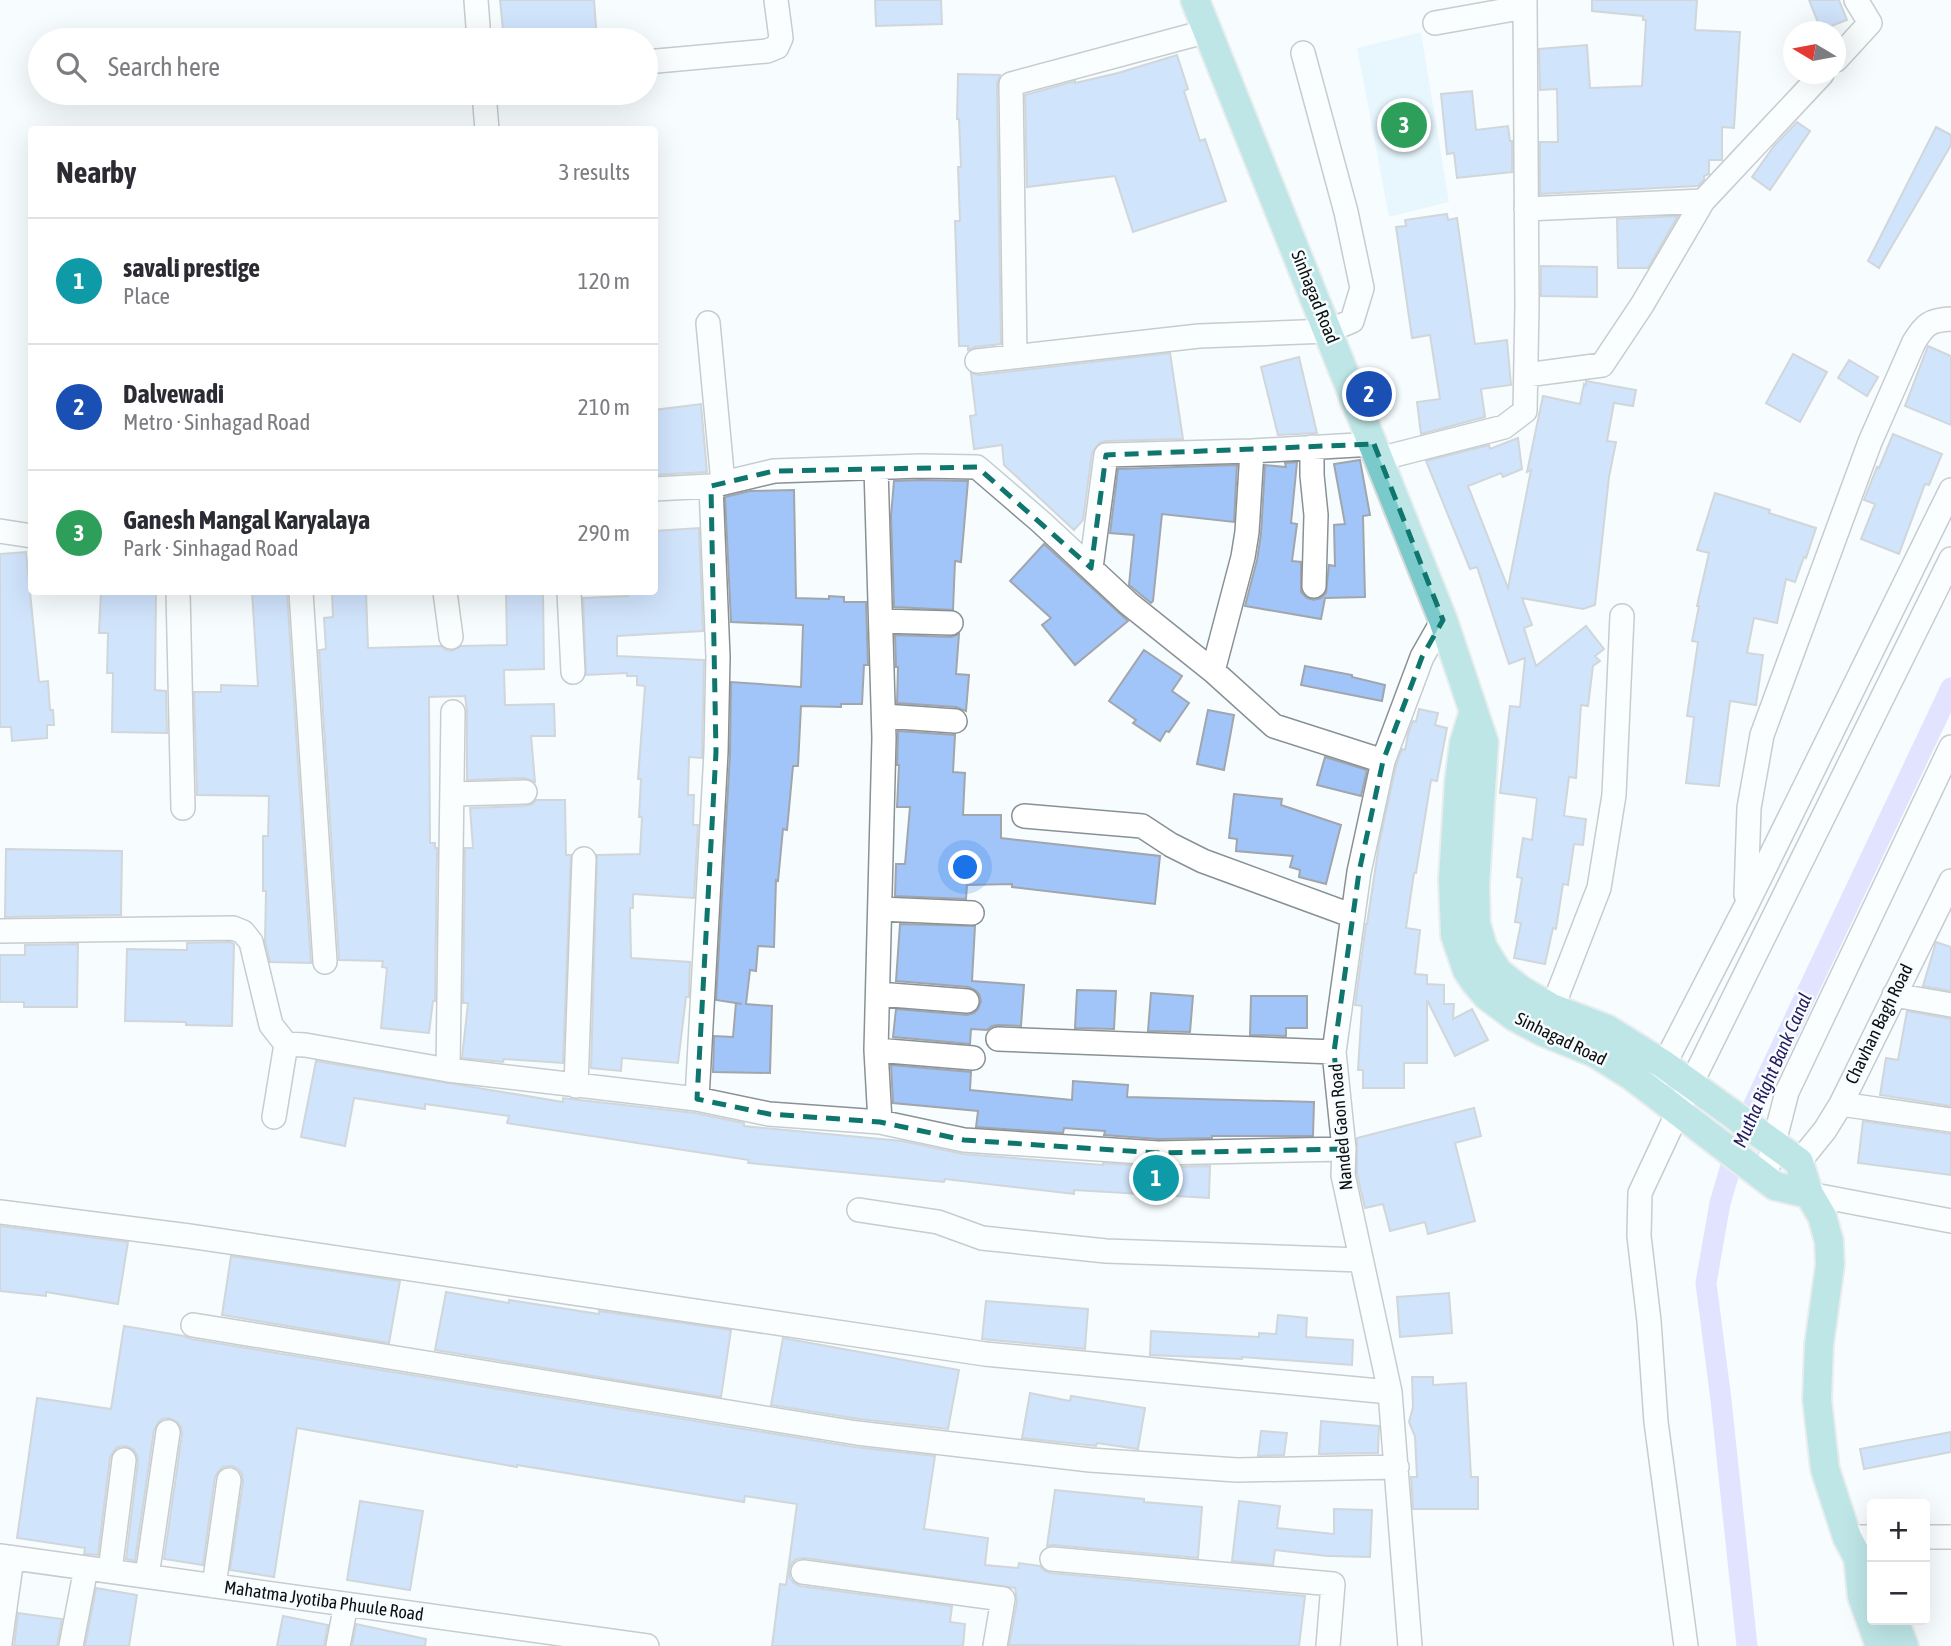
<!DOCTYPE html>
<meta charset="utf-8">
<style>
body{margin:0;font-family:"Asap Condensed",sans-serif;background:#f7f7f7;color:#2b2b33}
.controls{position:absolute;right:21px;bottom:21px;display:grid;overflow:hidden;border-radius:7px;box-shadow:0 7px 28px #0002}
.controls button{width:63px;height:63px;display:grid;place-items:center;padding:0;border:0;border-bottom:2px solid #e1e1e2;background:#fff;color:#2b2b33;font:35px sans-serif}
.compass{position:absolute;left:1783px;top:21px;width:63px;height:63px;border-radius:50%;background:#fff;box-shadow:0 7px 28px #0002;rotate:280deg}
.you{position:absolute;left:966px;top:868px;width:24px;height:24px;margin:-18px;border:5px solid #fff;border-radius:50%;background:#1a73e8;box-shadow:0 0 0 10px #1a73e833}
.badge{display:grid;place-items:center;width:46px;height:46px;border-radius:50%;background:#0f766e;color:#fff;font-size:23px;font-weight:700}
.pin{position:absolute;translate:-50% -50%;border:4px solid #fff;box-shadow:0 2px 7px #0006}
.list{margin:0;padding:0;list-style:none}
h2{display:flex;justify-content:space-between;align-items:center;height:91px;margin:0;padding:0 28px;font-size:30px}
h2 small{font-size:23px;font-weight:400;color:#7c7c81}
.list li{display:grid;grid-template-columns:46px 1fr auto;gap:21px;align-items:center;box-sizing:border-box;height:126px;padding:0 28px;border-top:2px solid #e1e1e2}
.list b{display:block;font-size:26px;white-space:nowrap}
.list p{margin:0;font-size:23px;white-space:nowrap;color:#7c7c81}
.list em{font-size:23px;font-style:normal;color:#7c7c81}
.icon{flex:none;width:38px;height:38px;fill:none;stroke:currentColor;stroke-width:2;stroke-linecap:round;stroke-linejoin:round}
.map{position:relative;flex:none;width:1951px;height:1646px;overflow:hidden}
.search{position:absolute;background:#fff;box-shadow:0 7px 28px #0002;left:28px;top:28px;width:630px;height:77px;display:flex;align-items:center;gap:18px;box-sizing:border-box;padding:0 24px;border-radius:38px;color:#7c7c81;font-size:26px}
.panel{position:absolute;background:#fff;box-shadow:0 7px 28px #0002;left:28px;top:126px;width:630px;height:469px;border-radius:7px}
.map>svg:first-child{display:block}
.green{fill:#d6f0fc}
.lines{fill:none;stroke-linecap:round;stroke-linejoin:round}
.canal{stroke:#c7c4ff;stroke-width:21}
.building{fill:#a1c5f8;stroke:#a1a6ac;stroke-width:2}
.minor-casing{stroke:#899195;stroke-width:26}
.major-casing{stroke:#d8d9d9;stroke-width:32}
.minor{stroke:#fff;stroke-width:23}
.major{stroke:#7bcacb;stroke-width:28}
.marked{fill:none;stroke:#0f766e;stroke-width:5;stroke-dasharray:14 9;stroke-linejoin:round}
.labels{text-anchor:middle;stroke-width:5;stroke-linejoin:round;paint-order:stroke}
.street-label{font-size:18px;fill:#0d1011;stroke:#f7fdff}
.water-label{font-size:19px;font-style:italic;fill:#291a5c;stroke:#f7fdff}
</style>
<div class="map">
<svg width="1951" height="1646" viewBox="0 0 1951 1646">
<rect width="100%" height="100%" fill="#f7fdff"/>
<path class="green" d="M1421,32L1449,202L1389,217L1357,48Z"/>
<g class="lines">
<path class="canal" d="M1747,1646L1721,1400L1706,1283L1720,1203L1741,1132L1951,688"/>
</g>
<path class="building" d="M500,0H594L597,40H504Z
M875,0H941L942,24L876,26Z
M1592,0H1697L1695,30L1740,32L1734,128L1722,127V160H1709V174L1704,176V180L1698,186L1540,194V142H1558L1557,89L1540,90L1539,49L1587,45L1590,88L1642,86L1646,20H1643V16L1592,11Z
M1809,0H1839L1847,20L1821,30Z
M1177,55L1188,89L1184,91L1200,141L1205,139L1226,201L1133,232L1115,176L1027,187L1025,95L1075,81V83L1118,73Z
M958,74L1000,75L997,84L1001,344L975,347L968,350V346H959L955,221H960L958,167H961L959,119H957Z
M1472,91L1476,130L1508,126L1510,141H1512V172L1457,178L1454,153L1447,154L1441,94Z
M1797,122L1810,131L1770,190L1752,177L1774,146Z
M1936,127L1951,135V145L1879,268L1868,261Z
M1447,214L1448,220L1457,218L1475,344L1507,340L1511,385L1481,389L1485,417L1421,434L1417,402L1440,399L1430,335L1412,338L1396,227L1406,226L1405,220Z
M1678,216L1648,268H1618L1617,219Z
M1541,266L1597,267V297L1541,296Z
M1928,346L1951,356V425L1905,406Z
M1170,353L1183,439L1106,441L1099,443L1092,453L1083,520L1074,530L1004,465L1002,445L974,449L970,416L976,415L971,373L979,375Z
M1793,354L1827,372L1800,422L1766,403Z
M1299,357L1317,433L1278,435L1261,367Z
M1849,360L1878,377L1867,396L1838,378Z
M1586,381L1636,390L1633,406L1614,403L1607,441L1616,442L1609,477L1595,605L1583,609L1522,598L1532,625L1524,628L1536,666L1586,626L1604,649L1595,656L1600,661L1593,666L1588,706L1581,705L1576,778L1569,777L1564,816L1586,819L1583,845L1574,844L1568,885L1563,884L1556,929L1553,928L1545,964L1514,958L1521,923L1515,922L1522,878L1517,877L1523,838L1532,840L1537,798L1500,793L1510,706L1520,707L1525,658L1509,664L1477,567L1470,569L1426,461L1489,445L1490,449L1518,438L1522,469L1503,477L1501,473L1468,486L1508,588L1531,470L1527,472L1543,396L1580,404L1584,384L1586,385Z
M701,404L707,472L654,475V410Z
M1893,434L1942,454L1929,485L1925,484L1899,554L1861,539L1875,504L1864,500L1877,467L1879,468Z
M1360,460L1370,515L1363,516L1365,597L1325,598L1321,619L1245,606L1257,560L1261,534L1265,465L1286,467L1285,463L1297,462L1291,523L1297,524L1292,561L1301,562V592L1307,598L1314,600L1321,598L1326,593L1329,565L1335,566L1334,525L1345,524L1334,464Z
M1237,465L1234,522L1162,514L1153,601L1151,603L1129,585L1134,535L1110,533L1118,469Z
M921,480L968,481L961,562L955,561L953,610L894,607L891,516L894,481Z
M794,490L796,598L829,599V596L844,597V602H866L868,665H864L862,704H841V707L801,706L798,766H793L787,830L783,829L778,881L776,880L774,947L758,946L756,971L750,970L746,1004L772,1006L770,1073L713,1072L714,1036L733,1037L736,1003L742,1004L716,1000L730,753L731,682L801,687L803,625L731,622L725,497L750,491Z
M1715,493L1770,510L1769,513L1816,528L1806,558L1804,557L1795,582L1786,579L1777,623L1754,618L1747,653L1763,655L1756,705L1730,701L1719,786L1686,783L1694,717L1687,716L1698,642L1692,641L1699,606H1697L1709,553L1697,550Z
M699,528L703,631L617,636V656L704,660L702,758L689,757L688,795H694L693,825H698L694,898L633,894V908H630L631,958L690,962L689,997H686L678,1063L622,1058L621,1071L591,1068L597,855L640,854L642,817H639L641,779H638L645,686L637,685V676H627V673L586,675L583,598L628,596V592H654V531Z
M1044,544L1128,621L1075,665L1042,625L1051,618L1010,581Z
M26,552L39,682L48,681L50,710H53L54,725H47V738L12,741L11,727H0V554Z
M101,592H156L155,690L166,691L167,733L112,732L113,673H107L108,633H99Z
M252,592H287L311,963L270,962L265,942L266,891H263V836H268L269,796L197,795L194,692H221V685L258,686Z
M332,592H366L368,648L441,646L446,650L452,651L461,646L507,645L506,592H543L544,669L504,670L505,705L554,704L555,736H531L535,782L525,778L467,780V712L465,696L429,697L430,843H435V848H437L435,1001H433L429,1033L381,1028L387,968L382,967L383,961L339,960L319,650L326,649L324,618L333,617Z
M959,634L956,674L969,675L966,711L956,707L897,703L898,667H896L895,635L951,637Z
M1144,650L1182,676L1172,691L1189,703L1169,732L1166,731L1160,741L1133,723L1136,720L1109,701Z
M1305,666L1352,675V677L1385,685L1382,701L1301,685Z
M1419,709L1438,713L1435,725L1447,728L1437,781L1431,780L1416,873H1414L1406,928L1420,930L1415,974L1427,975V984L1444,985V1004H1454L1453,1019L1472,1009L1488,1040L1455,1056L1427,1000V1063H1404V1088H1363V1070H1358L1362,1006L1355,1005L1366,924H1367L1379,844L1396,765L1402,749L1405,750L1408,734L1413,721L1416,722Z
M1208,710L1234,715L1224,770L1197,764Z
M898,731L955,735L953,772L965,773L963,815H1001V838L1160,856L1155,904L1012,887V884L967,885L966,899L895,896L896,864H905L910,807H897L899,765H897Z
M1325,757L1367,770L1361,796L1317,785Z
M1234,794L1282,799L1281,805L1341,825L1326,884L1299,877L1300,870L1290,867L1293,856L1236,851L1237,839L1229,838Z
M536,800H565L566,855H571L563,1063L504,1059L503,1062L462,1058L468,1003H463L465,848H473L470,808L525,806L532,804Z
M6,849L122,851L121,915L5,917Z
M900,924L975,926L972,981L1024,985L1021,1026L998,1025L992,1026L987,1030L971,1029L970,1044L893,1037L896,1009L967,1015L974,1013L978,1009L981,1001L979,994L975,990L968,987L896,981Z
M230,942L234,944L232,1026L186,1025V1022L125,1021L127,949L187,950V943Z
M1936,942L1951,947V991L1923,986Z
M78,944L77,1007H24V1002H0V955H25V945Z
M1077,990L1116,991L1114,1029L1075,1028Z
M1151,993L1193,996L1190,1032L1148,1031Z
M1251,996H1307V1028H1286V1036L1250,1035Z
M1907,1011L1951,1019V1106L1880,1095L1886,1058L1898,1060Z
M316,1061L563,1102V1098L695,1113L744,1123V1126L902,1141L963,1154L1103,1165V1163L1158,1167L1210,1166L1209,1198L1074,1190V1194L945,1179L944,1182L748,1163L749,1160L507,1123L509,1116L425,1104V1109L354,1098L345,1146L301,1137Z
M891,1065L971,1072L970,1090L1072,1100L1073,1081L1128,1085L1127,1097L1314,1102L1313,1136H1212V1138L1158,1139L1104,1135L1105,1131L1064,1128L1063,1133L976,1127L978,1111L893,1103Z
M1474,1108L1481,1136L1455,1143L1475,1221L1428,1234L1425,1222L1390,1231L1383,1204L1365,1208L1357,1174V1138Z
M1863,1121L1951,1134V1175L1858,1163Z
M0,1226L128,1242L118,1304L46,1292V1296L0,1291Z
M231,1256L400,1281L389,1343L222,1315Z
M446,1292L509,1303V1300L599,1314V1311L731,1330L721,1397L435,1350Z
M1449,1293L1452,1333L1400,1337L1397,1297Z
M986,1301L1088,1309L1085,1349L982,1339Z
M1278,1315L1307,1318L1306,1337L1353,1340L1352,1365L1242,1357V1359L1150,1355L1151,1331L1259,1337V1333L1276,1334Z
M124,1326L184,1336L191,1339L855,1447L935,1456L924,1529L988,1538L985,1565L1018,1568L1019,1563L1040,1566L1045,1571L1051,1573L1305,1596L1299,1646L1009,1645L1017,1601L1015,1588L805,1558L797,1559L792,1563L789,1569L790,1578L794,1583L800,1586L952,1606L950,1622L965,1624L963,1646H772L780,1584L786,1585L797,1504L745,1496L744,1502L517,1465V1467L297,1428L274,1577L230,1570L243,1482L242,1474L238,1469L232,1466L223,1467L218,1472L215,1477L203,1565L164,1559L182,1434L181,1427L177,1422L169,1418L162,1419L158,1423L154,1430L135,1561L126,1559L138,1461L137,1455L133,1449L126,1446L118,1447L113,1452L110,1458L98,1555L84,1554L85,1548L17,1538L37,1398L111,1409Z
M783,1338L959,1370L948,1429L859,1419L771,1405Z
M1412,1377H1433V1385L1466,1383L1471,1477H1478V1509H1413L1411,1477H1417L1415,1437L1409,1422L1413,1407Z
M1030,1393L1070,1401L1071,1396L1096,1400L1145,1408L1138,1449L1097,1443L1096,1446L1022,1438Z
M1321,1421L1379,1426L1378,1453L1319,1454Z
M1261,1431L1287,1433L1284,1455L1258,1456Z
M1951,1432V1452L1864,1469L1860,1449Z
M1055,1490L1144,1499V1502L1202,1507L1198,1558L1053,1545L1047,1546Z
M360,1501L423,1511L410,1590L347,1580Z
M1239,1501L1280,1506L1277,1528L1334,1534V1509L1372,1510L1370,1557L1327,1556L1275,1550L1273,1565L1232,1561Z
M96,1588L137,1595L129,1646H85Z
M18,1613L62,1619L57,1646H14Z
M283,1616L328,1625L324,1646H277Z
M356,1624L426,1639L425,1646H352Z"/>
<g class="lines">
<defs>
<path id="minor" d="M476,0L479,40
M1435,23L1525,7
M1836,60L1870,23L1856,0
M646,62L767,51L777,47L781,38L776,0
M484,93L487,130
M1526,209L1703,201L1822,74
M708,323L723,483
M1015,356L1011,84L1208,31
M977,361L1199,336L1328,331L1352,321L1362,288L1346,212L1303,53
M1526,375L1602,365L1642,305L1703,201
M1312,447V475L1316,515L1314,586
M1379,459L1504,427L1525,411L1527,305L1525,0
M876,468L884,738L876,1050L880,1122
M711,486L718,657L716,752L697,1099L769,1114L880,1122L964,1140L1158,1153L1344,1149
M654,489L711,486L774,471L921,466L977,467L1041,522L1128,603L1213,671L1274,726L1383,761
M0,531L32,536
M1091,568L1106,455L1252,451L1374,444
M178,592L183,808
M301,592L325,962
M445,592L451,637
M569,592L573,672
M881,621L951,623
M1213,671L1243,557L1247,532L1252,451
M884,716L955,721
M452,794L525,792
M1024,816L1142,826L1171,845L1203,861L1353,916
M1746,895L1749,808L1762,735L1870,442L1914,342C1925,324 1930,320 1951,319
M880,909L972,913
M0,931L233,928L243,932L251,942L271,1025L286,1044
M878,994L967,1001
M1894,995L1951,1005
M1547,1022L1599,888L1614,795L1622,616
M998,1039L1334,1052
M876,1050L973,1058
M448,1070L453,712
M576,1086L584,859
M1651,1090L1746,906L1951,490
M1841,1104L1951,1120
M274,1117L286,1044L305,1045L448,1070L697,1099
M1799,1162L1825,1130L1841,1104L1951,881
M1765,1178L1787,1092L1951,747
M1809,1194L1951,1221
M859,1210L938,1222L982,1238L1106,1251L1361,1260
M0,1212L189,1236L985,1354L1390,1392
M193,1325L857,1433L1090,1460L1237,1470L1397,1467
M1847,1537H1872
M1925,1537H1951
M0,1556L647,1646
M1052,1559L1333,1584L1328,1646
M110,1571L124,1460
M803,1572L1003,1599L995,1646
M147,1576L168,1432
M214,1586L229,1480
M0,1643L12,1558
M71,1646L86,1568
M338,1646L346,1604
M1410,1646L1390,1392L1343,1175L1344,1149L1334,1052L1359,872L1383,761L1422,657L1443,620
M1686,1646L1656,1422L1649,1321L1639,1236L1640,1193L1691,1084L1951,559"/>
<path id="major" d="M1195,0L1443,620L1484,742L1475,885L1476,924L1483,948L1498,972L1521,990L1552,1008L1607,1029L1663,1064L1799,1162L1809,1194L1822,1216L1829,1241L1830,1265L1819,1345L1817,1400L1825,1469L1847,1537L1858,1558L1872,1576
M1473,714L1464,743L1459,782L1453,879L1455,935L1467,970L1475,982L1487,996L1515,1017L1543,1032L1595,1053L1633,1077L1775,1186L1809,1194
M1858,1558L1862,1596L1880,1646
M1894,1620L1904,1646"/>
</defs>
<use href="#minor" class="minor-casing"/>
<use href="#major" class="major-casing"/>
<use href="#minor" class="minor"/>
<use href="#major" class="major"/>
</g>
<path d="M0 0H1951V1646H0ZM1374,444L1443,620L1422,657L1383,761L1359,872L1334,1052L1344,1149L1158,1153L964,1140L880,1122L769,1114L697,1099L716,752L711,486L774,471L977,467L1091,568L1106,455Z" fill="#f7fdff" fill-opacity=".55" fill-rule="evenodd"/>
<path class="marked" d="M1374,444L1443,620L1422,657L1383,761L1359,872L1334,1052L1344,1149L1158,1153L964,1140L880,1122L769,1114L697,1099L716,752L711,486L774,471L977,467L1091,568L1106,455Z"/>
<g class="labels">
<g class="street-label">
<text transform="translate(1315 297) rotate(68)" y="6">Sinhagad Road</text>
<text transform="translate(1879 1024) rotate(-64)" y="6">Chavhan Bagh Road</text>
<text transform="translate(1561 1039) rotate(26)" y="6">Sinhagad Road</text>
<text transform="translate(1341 1127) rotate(-95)" y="6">Nanded Gaon Road</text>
<text transform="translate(324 1601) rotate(8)" y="6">Mahatma Jyotiba Phuule Road</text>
</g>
<g class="water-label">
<text transform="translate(1772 1070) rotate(-66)" y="7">Mutha Right Bank Canal</text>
</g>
</g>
</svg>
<div class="controls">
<button>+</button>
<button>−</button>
</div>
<svg class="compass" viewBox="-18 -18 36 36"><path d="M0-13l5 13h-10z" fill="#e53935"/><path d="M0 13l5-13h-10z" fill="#7c7c81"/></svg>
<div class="you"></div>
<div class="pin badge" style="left:1156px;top:1178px;background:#0f9aa8">1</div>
<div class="pin badge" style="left:1369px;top:394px;background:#1a4fb4">2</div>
<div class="pin badge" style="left:1404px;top:125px;background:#2e9e5b">3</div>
<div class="search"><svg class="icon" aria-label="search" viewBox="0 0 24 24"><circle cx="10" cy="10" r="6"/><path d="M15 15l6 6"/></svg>Search here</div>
<section class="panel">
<h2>Nearby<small>3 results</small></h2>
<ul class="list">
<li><span class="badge" style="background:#0f9aa8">1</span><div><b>savali prestige</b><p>Place</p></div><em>120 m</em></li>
<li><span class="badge" style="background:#1a4fb4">2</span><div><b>Dalvewadi</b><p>Metro · Sinhagad Road</p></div><em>210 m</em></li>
<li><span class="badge" style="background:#2e9e5b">3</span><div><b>Ganesh Mangal Karyalaya</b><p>Park · Sinhagad Road</p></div><em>290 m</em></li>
</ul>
</section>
</div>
